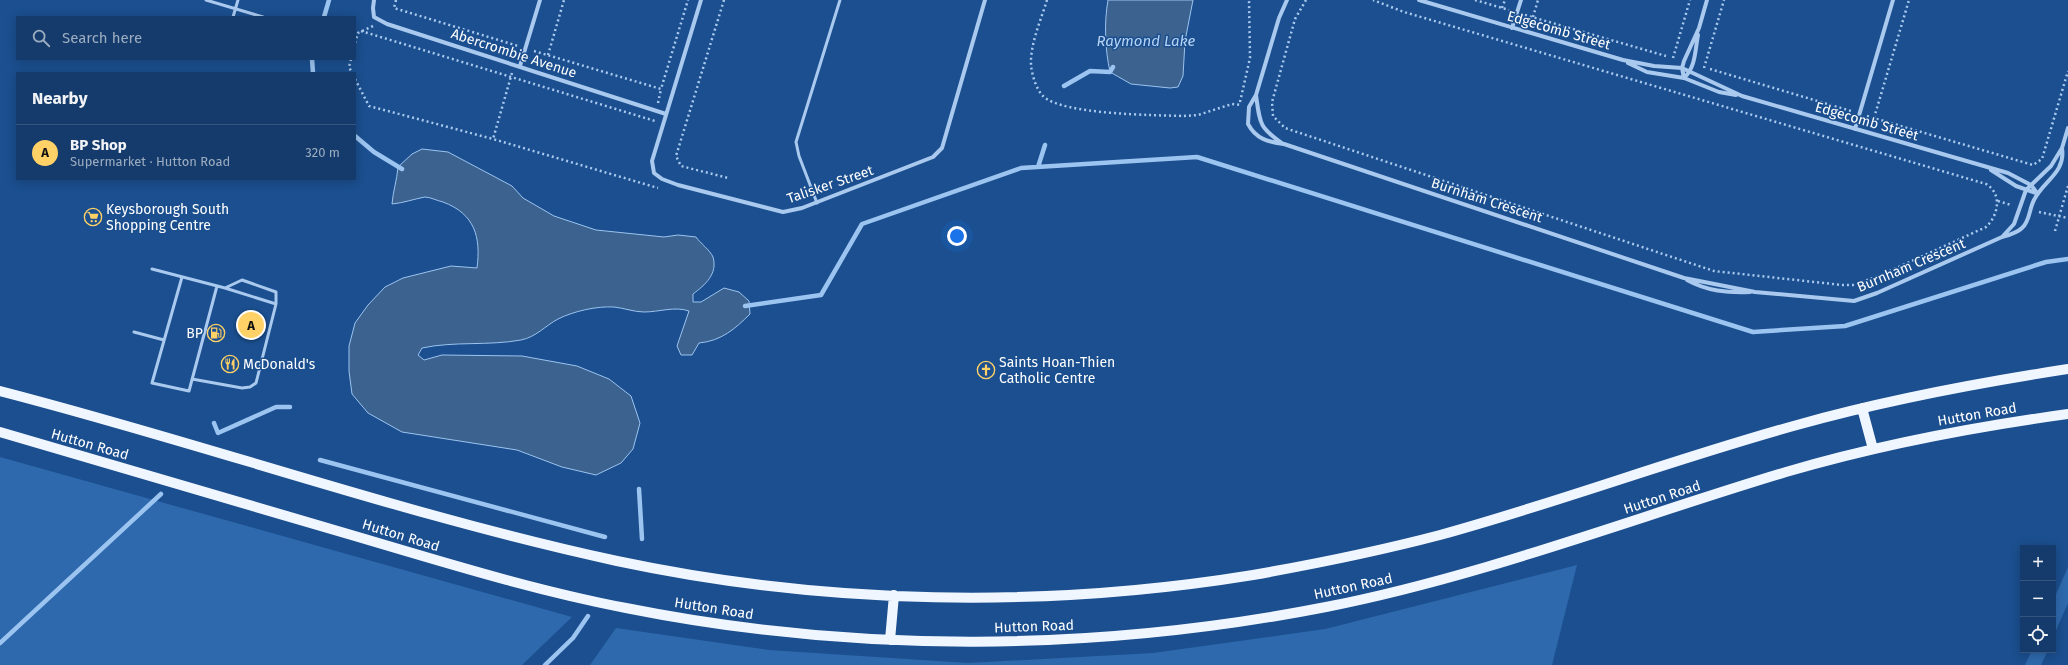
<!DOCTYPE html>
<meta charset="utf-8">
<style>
body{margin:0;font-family:"Fira Sans",sans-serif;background:#1d4271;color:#f1f3f6}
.controls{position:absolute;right:12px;bottom:12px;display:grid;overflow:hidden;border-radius:0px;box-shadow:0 2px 10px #0003}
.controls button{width:36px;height:36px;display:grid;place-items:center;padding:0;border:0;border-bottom:1px solid #33557e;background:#143b6b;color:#f1f3f6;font:20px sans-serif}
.you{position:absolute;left:957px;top:236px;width:14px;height:14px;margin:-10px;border:3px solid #fff;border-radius:50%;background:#1a73e8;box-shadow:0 0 0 6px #1a73e833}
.badge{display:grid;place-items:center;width:26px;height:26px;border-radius:50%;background:#ffd166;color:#111;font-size:13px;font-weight:700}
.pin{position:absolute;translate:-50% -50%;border:2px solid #fff;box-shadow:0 1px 4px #0006}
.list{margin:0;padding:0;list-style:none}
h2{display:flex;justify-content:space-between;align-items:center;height:52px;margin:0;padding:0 16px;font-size:17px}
h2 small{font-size:13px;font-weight:400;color:#9dadc1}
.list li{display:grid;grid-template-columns:26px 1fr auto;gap:12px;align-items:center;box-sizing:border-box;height:56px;padding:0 16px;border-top:1px solid #33557e}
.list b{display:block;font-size:15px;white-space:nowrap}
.list p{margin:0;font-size:13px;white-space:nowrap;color:#9dadc1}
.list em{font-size:13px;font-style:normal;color:#9dadc1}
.icon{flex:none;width:22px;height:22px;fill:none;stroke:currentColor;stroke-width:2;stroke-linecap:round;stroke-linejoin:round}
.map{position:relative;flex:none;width:2068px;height:665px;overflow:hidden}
.search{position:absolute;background:#143b6b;box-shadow:0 2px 10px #0003;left:16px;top:16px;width:340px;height:44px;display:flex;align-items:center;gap:10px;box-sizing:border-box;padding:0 14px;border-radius:0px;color:#9dadc1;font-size:15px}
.panel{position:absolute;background:#143b6b;box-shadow:0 2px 10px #0003;left:16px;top:72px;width:340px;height:108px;border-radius:0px}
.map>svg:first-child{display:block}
.green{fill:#2e69ad}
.water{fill:#3c6290;stroke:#9cc4f0}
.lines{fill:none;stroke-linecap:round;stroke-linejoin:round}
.stream{stroke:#9cc4f0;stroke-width:4.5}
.path{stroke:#a9c9ee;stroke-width:2.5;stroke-dasharray:2 3;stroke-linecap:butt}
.lane{stroke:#a9c9ee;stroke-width:3}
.street{stroke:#a9c9ee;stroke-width:4}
.primary{stroke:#f0f6ff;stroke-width:10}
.labels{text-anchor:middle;stroke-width:3;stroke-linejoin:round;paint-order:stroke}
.street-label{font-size:14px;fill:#fff;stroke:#1b4f8f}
.poi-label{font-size:14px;fill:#fff;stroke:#1b4f8f;text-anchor:start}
.water-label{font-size:15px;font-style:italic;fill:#b5d3f5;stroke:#1b4f8f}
</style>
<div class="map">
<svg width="2068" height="665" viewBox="0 0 2068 665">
<rect width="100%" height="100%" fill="#1b4f8f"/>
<path class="green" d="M0,457L572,617L522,665H0Z
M1577,565L1552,665H590L616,628L769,650L968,663L1153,653L1325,629Z
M2068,567V603L2053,637V601Z
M2032,650H2048L2041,665H2025Z"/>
<path class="water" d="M1108,0H1193L1185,41L1183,76L1178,87L1170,88L1131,84L1110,72C1105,49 1104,23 1108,0Z
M422,149L448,152L512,186L523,198L554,216L596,230L664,237L678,235L696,237C700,243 710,250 713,257C718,274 705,285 693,294V302H701L724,288L739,292L749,301L750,314C735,329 721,341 699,343L692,355H681L677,346L689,311C675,306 659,312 644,312C634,312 624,308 614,307C597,306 574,311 558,319C545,326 536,337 521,340C488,346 454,341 422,348L418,355L424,360L442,355L522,356L577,366L609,379L631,396L640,423L633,449L621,463L596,475L562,467L517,450L402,432L368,413L352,394L349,371V346L355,323L368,305L385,287L403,278L451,266L477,268C481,237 475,214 443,202C438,201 430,197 425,197C414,199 403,203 392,204C393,191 397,180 398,167L412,154Z"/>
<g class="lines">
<path class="stream" d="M324,17L329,0
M312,59L313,73
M1064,86L1090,71L1110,72L1113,67
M355,136L374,152L402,169
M1038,167L1045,145
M745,306L821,295L862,224L1021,168L1197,157L1753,332L1845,326L2046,262L2068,259
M214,423L218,433L276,407H290
M320,460L605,537
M639,489L642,539
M0,643L161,494
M545,665L573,638L588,616"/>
<path class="path" d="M396,0L394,8L518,46
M724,0L676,156L681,166L728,178
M1047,0C1041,20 1030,44 1031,65C1032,75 1036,89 1043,96C1062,115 1156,115 1184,116L1198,115L1232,104L1241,105
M1306,0L1295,19L1272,102L1273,116L1285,128L1714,271L1842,285H1853L1879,276L1986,227C1998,216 2003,194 1986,184L1404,12L1373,0
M1475,0L1509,10
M1502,8L1505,0
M1525,15L1666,56
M1533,17L1538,0
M361,31L655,121
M355,43L358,33L373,26
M534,51L661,89L688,0
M548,55L564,0
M1673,58L1690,0
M351,59L349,67L352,73
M1704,68L1724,0
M1710,69L1851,111
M512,73L493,139L658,188
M355,79L369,106L493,139
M1240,102L1250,58L1249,0
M658,103L661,89
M1867,116L2033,165L2042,159L2068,71
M1874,118L1909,0
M1998,201L2011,205
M2039,212L2068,218
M2055,231L2068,186"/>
<path class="lane" d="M206,0L263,17
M233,17L238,0
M817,203L799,156L796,142L840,0
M152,269L225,288L242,280L276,292V304
M182,277L152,383L189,391L217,286
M134,332L164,340
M192,379L242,388L250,387L256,383L276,304L225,288"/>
<path class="street" d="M374,0L373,8L374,17L387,24L666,114
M701,0L652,161L654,173L662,179L678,185L783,212L802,208L933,157L942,148L985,0
M1287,0L1279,18L1256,95L1249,107L1248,124C1256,139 1268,142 1284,144L1684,278L1755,292L1854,301L1877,293L2002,237C2009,235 2017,233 2022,228C2030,221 2029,209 2034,200C2043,181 2066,173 2062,148
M1419,0L1623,60L1654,66L1682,68L1742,96L2008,173L2031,185L2037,193
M1512,28L1521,0
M1628,63L1647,72L1684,78L1719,92L1736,95
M520,66L540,0
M1684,78L1682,68L1684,61L1699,28L1707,0
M1684,78C1696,67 1695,50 1698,35
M1256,95C1260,124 1259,127 1283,144
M1855,129L1893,0
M1991,170L2016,186L2036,193
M2003,236L2014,224L2026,190L2051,166L2062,148L2068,128
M1687,280C1707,291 1727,293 1750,292"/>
<path class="primary" d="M0,391C206,444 408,516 617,561C824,605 1044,609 1253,575C1315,564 1379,551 1440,535C1560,502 1677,458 1797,425C1886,400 1977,383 2068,369
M1862,408L1873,449
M0,432C116,466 232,500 348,534C440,561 532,590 626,608C856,654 1096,652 1326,607C1483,576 1633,518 1786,472C1878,445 1973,427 2068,414
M890,640L894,595"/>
</g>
<defs>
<symbol id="supermarket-ring" viewBox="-11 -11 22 22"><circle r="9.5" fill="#1b4f8f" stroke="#ffd166" stroke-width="1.5"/><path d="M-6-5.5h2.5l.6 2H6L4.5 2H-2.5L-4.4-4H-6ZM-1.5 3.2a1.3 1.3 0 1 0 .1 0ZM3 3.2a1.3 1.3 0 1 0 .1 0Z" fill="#ffd166"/></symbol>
<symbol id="fuel-ring" viewBox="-11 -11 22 22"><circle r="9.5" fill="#1b4f8f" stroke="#ffd166" stroke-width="1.5"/><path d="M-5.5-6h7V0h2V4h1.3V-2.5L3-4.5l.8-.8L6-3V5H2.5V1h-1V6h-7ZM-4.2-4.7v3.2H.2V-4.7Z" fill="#ffd166"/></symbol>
<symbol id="restaurant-ring" viewBox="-11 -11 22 22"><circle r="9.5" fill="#1b4f8f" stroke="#ffd166" stroke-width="1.5"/><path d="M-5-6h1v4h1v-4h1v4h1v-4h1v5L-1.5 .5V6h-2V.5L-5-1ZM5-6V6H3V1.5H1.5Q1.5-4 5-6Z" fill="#ffd166"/></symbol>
<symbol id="church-ring" viewBox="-11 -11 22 22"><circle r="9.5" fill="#1b4f8f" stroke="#ffd166" stroke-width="1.5"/><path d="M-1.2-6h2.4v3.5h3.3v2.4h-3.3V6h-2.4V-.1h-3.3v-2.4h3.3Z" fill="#ffd166"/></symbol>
</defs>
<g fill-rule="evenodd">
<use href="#supermarket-ring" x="83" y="207" width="20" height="20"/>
<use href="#fuel-ring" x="206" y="323" width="20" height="20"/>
<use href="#restaurant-ring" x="220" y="354" width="20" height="20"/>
<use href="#church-ring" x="976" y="360" width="20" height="20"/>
</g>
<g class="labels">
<g class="street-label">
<text transform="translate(1559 30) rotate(16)" y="5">Edgecomb Street</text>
<text transform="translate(514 53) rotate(18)" y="5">Abercrombie Avenue</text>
<text transform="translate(1867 121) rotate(16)" y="5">Edgecomb Street</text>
<text transform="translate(830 184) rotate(-19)" y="5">Talisker Street</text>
<text transform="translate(1487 200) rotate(18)" y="5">Burnham Crescent</text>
<text transform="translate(1911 265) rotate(-23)" y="5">Burnham Crescent</text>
<text transform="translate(1977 414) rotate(-10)" y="5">Hutton Road</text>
<text transform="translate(90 444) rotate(16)" y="5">Hutton Road</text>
<text transform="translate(1662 497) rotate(-18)" y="5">Hutton Road</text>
<text transform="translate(401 535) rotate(17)" y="5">Hutton Road</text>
<text transform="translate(1353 586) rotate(-12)" y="5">Hutton Road</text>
<text transform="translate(714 608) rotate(9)" y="5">Hutton Road</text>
<text transform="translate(1034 626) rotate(-2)" y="5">Hutton Road</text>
</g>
<g class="poi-label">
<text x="106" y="214">Keysborough South<tspan x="106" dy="16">Shopping Centre</tspan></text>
<text x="203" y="338" text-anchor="end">BP</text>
<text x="999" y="367">Saints Hoan-Thien<tspan x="999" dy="16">Catholic Centre</tspan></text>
<text x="243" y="369">McDonald's</text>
</g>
<g class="water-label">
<text x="1146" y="46">Raymond Lake</text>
</g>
</g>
</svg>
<div class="controls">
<button>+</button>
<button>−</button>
<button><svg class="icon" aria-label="locate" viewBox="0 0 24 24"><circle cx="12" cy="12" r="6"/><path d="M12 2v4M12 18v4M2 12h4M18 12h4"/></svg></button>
</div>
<div class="you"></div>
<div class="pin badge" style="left:251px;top:325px">A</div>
<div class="search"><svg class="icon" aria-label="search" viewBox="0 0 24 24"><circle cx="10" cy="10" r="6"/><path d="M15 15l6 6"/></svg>Search here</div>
<section class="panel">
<h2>Nearby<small></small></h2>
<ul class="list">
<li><span class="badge">A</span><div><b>BP Shop</b><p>Supermarket · Hutton Road</p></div><em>320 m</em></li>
</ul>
</section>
</div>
